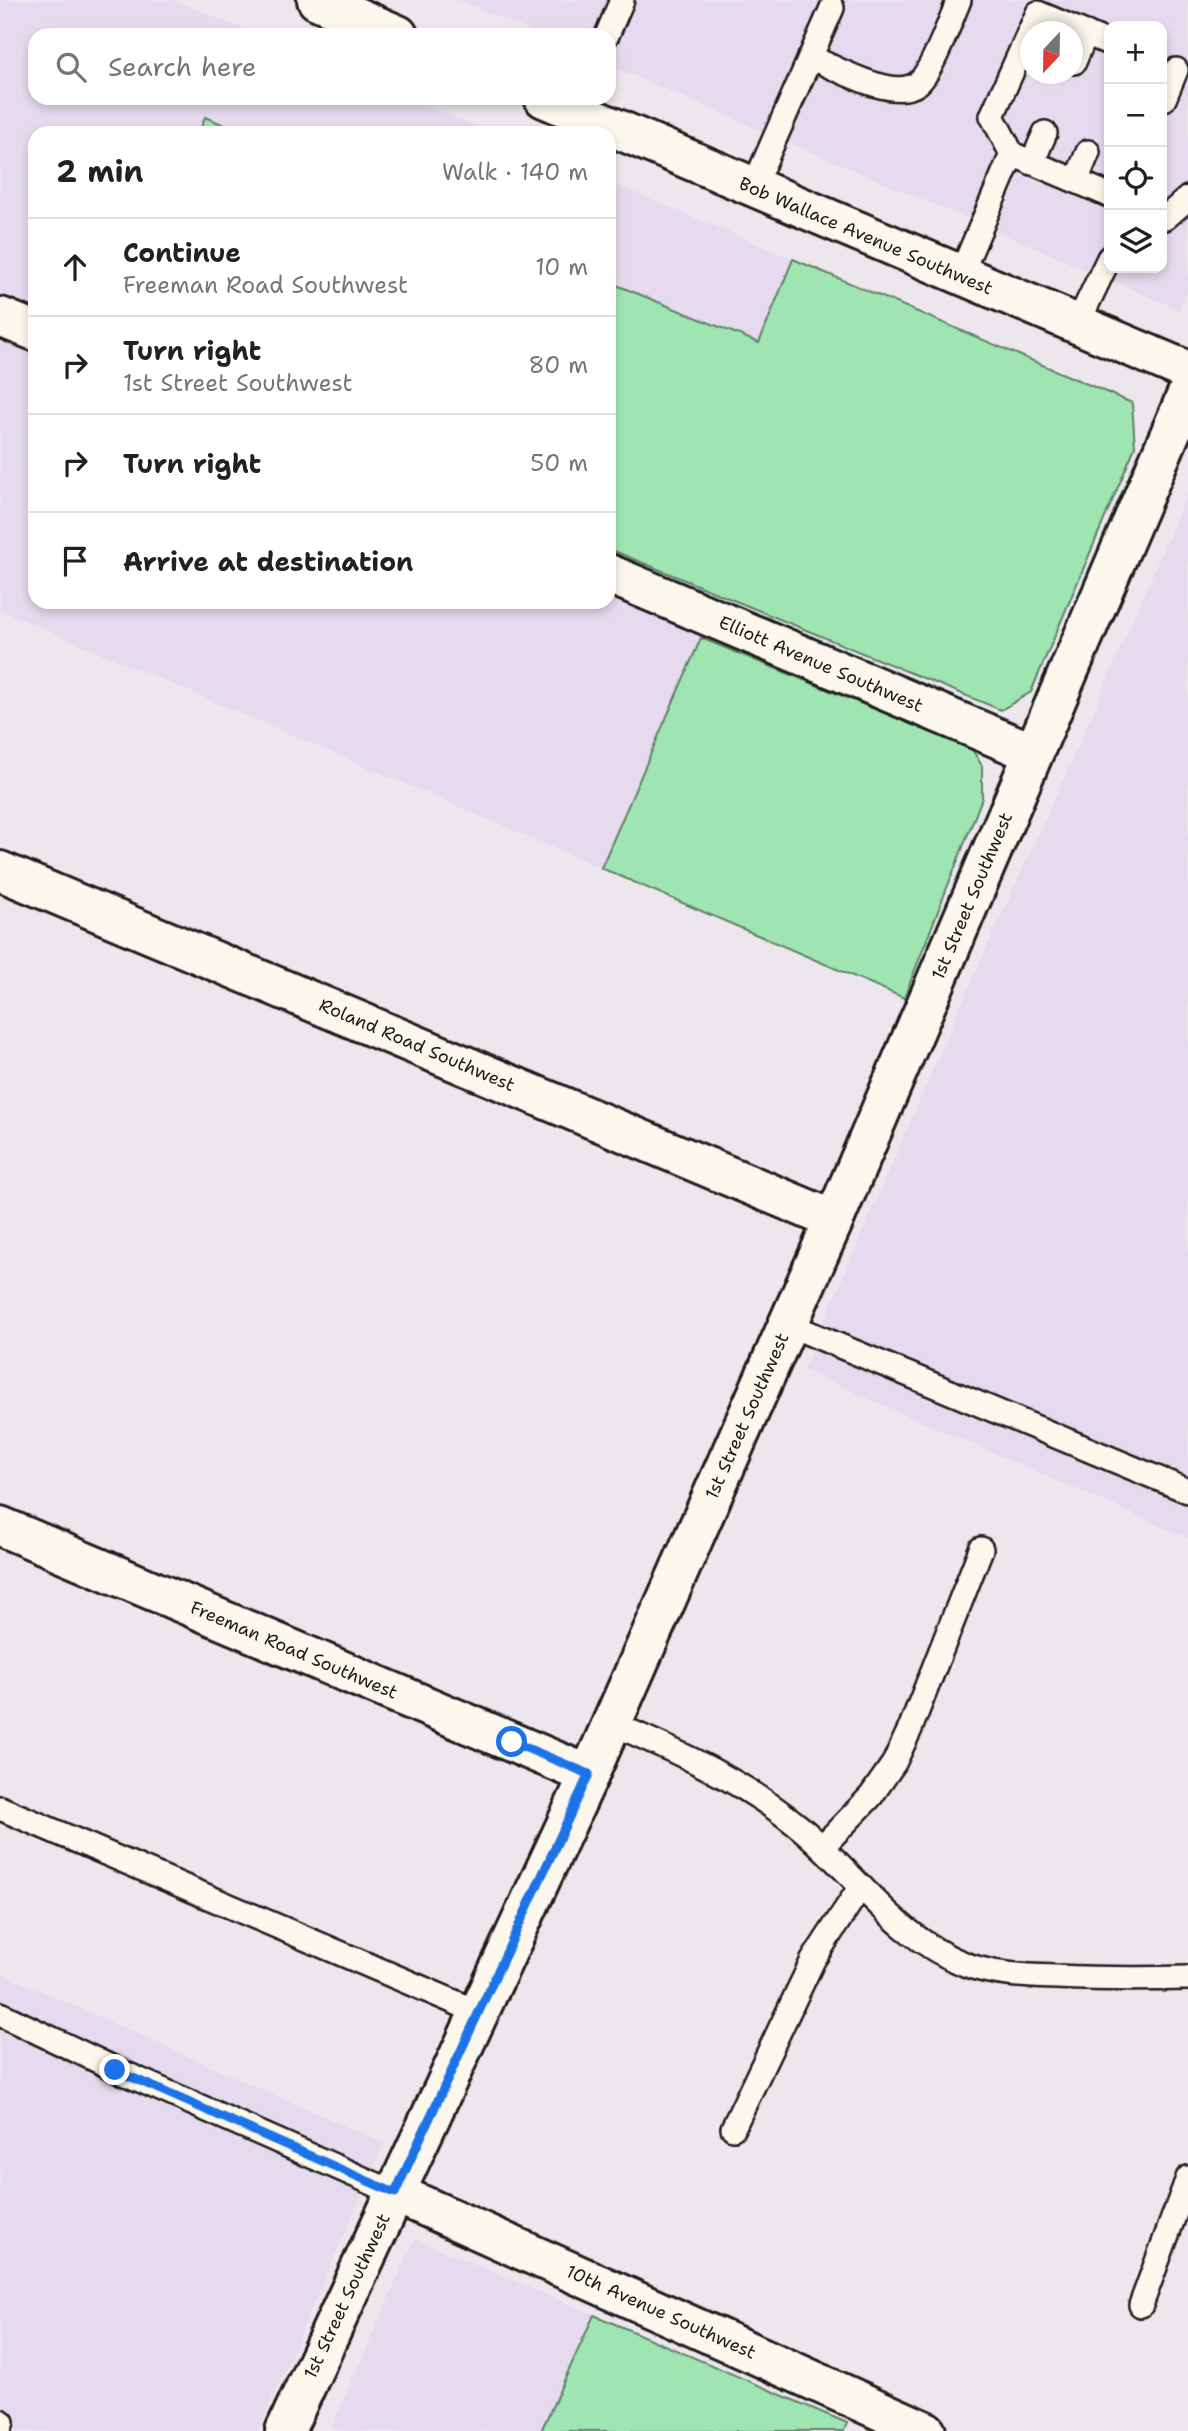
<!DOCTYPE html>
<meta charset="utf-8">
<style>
body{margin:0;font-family:"Shantell Sans",sans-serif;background:#f6f6f6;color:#202124}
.controls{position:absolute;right:21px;top:21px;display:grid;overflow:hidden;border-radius:14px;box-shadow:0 4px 10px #0003}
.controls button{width:63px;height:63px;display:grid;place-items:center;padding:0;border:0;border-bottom:2px solid #e0e0e0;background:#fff;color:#202124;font:35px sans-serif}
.compass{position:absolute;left:1020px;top:21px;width:63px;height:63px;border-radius:50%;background:#fff;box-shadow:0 4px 10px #0003;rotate:202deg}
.stop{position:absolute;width:21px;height:21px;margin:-16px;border:5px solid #1a73e8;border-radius:50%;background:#fff}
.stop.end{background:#1a73e8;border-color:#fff;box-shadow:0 2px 7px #0008}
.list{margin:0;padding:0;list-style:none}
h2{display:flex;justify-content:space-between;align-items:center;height:91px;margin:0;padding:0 28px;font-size:30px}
h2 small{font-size:23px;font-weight:400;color:#757577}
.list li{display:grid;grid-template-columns:46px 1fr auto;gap:21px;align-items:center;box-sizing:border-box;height:98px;padding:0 28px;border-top:2px solid #e0e0e0}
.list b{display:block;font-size:26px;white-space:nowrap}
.list p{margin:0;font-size:23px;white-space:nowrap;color:#757577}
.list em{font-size:23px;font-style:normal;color:#757577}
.icon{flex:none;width:38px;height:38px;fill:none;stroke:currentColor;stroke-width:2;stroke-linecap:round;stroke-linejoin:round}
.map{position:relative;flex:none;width:1188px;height:2431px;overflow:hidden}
.search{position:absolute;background:#fff;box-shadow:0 4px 10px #0003;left:28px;top:28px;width:588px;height:77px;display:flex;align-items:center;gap:18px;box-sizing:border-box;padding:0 24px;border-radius:21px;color:#757577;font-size:26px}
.panel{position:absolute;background:#fff;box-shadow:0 4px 10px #0003;left:28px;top:126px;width:588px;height:483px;border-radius:21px}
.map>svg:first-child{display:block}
.built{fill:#e5daee;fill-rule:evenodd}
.green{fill:#9fe5b2;stroke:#5e8067;stroke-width:2}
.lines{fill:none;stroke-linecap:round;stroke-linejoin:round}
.service-casing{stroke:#1c1c1c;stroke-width:28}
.minor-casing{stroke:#1c1c1c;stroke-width:44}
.tertiary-casing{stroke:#1c1c1c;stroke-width:44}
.secondary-casing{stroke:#1c1c1c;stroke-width:44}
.service{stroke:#fbf7ec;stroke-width:23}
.minor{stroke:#fbf7ec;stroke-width:38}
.tertiary{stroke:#fbf7ec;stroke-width:38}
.secondary{stroke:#fbf7ec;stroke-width:38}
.route{stroke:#1a73e8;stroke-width:9}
.labels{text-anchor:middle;stroke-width:5;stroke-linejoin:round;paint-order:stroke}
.street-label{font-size:18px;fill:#1c1c1c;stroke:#fbf7ec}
</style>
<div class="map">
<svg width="1188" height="2431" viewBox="0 0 1188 2431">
<rect width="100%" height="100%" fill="#eee6ed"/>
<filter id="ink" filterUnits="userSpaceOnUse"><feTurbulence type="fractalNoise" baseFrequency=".0143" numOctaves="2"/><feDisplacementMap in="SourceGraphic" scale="14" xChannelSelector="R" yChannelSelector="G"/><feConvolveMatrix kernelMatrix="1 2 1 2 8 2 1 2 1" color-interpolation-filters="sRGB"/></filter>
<g filter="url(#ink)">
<path class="built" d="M0,0H174L258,35H35V98H408L492,133H244L205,117L199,133H35V602H609V541L727,587L701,638L601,868L0,610Z
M458,0H1188V289L1178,309L609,65V35H540ZM1109,26H1162V268H1109ZM1030,32H1072V74H1030Z
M609,182L793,259L759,343L609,282Z
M1188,492V1538L803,1370L956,1016L1081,740Z
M0,1973L384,2143L258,2431H0Z
M415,2239L594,2315L541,2431H340L331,2428Z"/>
<path class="green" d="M205,117L244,133H199Z
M793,259L1132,403L1135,447L1031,692L1001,710L609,549V282L759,343Z
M701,638L972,749L982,766V798L904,998L601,868Z
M594,2315L847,2423L844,2431H541Z"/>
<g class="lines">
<defs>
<path id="service" d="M607,35L622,0
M1109,43L1038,13L992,116L1012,154L1109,195
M810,57C834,67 894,102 918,83C932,72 951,19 959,0
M1074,62L1086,33
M1164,99L1176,70
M1032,163L1045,133
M1076,181L1088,152
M753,188L832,8
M1162,217L1165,218L1188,198
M960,276L1012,154
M1077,325L1109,258
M787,1324L1188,1491
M611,1723C676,1751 741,1780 797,1825C853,1870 896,1939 967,1965C995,1975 1026,1976 1056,1977C1100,1979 1144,1979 1188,1978
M0,1808L478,2012
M823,1846L871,1796L894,1763L910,1729L981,1549
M0,2014L115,2069L395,2193
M733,2128L813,1960L861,1886
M1141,2305L1188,2178
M0,2421L2,2422L0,2427"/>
<path id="minor" d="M0,317L35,331
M609,574L1033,753
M0,871L834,1220
M0,1526L589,1775
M395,2193L926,2431"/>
<path id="tertiary" d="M285,2431L589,1775L834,1220L1188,392"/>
<path id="secondary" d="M317,0L398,35
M544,98L1188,371"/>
</defs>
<use href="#service" class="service-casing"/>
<use href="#minor" class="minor-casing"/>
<use href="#tertiary" class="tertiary-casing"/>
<use href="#secondary" class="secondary-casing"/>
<use href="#service" class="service"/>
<use href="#minor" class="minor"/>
<use href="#tertiary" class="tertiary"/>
<use href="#secondary" class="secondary"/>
</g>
</g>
<g class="lines" filter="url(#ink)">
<path class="route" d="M115,2070L395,2193L589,1774L512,1742"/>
</g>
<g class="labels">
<g class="street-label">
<text transform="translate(866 236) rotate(23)" y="6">Bob Wallace Avenue Southwest</text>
<text transform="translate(821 664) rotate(23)" y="6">Elliott Avenue Southwest</text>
<text transform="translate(972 896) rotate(-67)" y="6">1st Street Southwest</text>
<text transform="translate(417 1045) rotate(23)" y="6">Roland Road Southwest</text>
<text transform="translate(747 1416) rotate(-66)" y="6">1st Street Southwest</text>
<text transform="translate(294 1650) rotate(23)" y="6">Freeman Road Southwest</text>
<text transform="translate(347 2296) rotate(-65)" y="6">1st Street Southwest</text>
<text transform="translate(661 2312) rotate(24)" y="6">10th Avenue Southwest</text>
</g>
</g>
</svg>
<div class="controls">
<button>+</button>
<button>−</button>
<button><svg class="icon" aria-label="locate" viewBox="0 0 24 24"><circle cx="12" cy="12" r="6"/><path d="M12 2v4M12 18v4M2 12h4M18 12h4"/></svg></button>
<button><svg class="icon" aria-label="layers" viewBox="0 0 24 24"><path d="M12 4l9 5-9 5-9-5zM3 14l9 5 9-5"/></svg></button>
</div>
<svg class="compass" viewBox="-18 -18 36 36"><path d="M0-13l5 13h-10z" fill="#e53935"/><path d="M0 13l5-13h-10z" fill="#757577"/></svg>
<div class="stop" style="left:512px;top:1742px"></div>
<div class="stop end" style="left:115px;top:2070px"></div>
<div class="search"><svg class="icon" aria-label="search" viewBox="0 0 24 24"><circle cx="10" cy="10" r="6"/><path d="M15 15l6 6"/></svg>Search here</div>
<section class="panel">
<h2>2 min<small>Walk · 140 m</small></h2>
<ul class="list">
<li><svg class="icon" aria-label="ahead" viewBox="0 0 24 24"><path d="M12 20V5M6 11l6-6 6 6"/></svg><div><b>Continue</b><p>Freeman Road Southwest</p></div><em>10 m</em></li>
<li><svg class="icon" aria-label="right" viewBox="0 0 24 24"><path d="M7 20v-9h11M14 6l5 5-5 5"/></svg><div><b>Turn right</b><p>1st Street Southwest</p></div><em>80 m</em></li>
<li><svg class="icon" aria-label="right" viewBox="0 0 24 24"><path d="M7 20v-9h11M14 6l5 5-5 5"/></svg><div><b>Turn right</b></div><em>50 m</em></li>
<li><svg class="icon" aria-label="arrive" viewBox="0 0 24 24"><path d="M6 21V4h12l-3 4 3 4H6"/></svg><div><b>Arrive at destination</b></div></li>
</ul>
</section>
</div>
